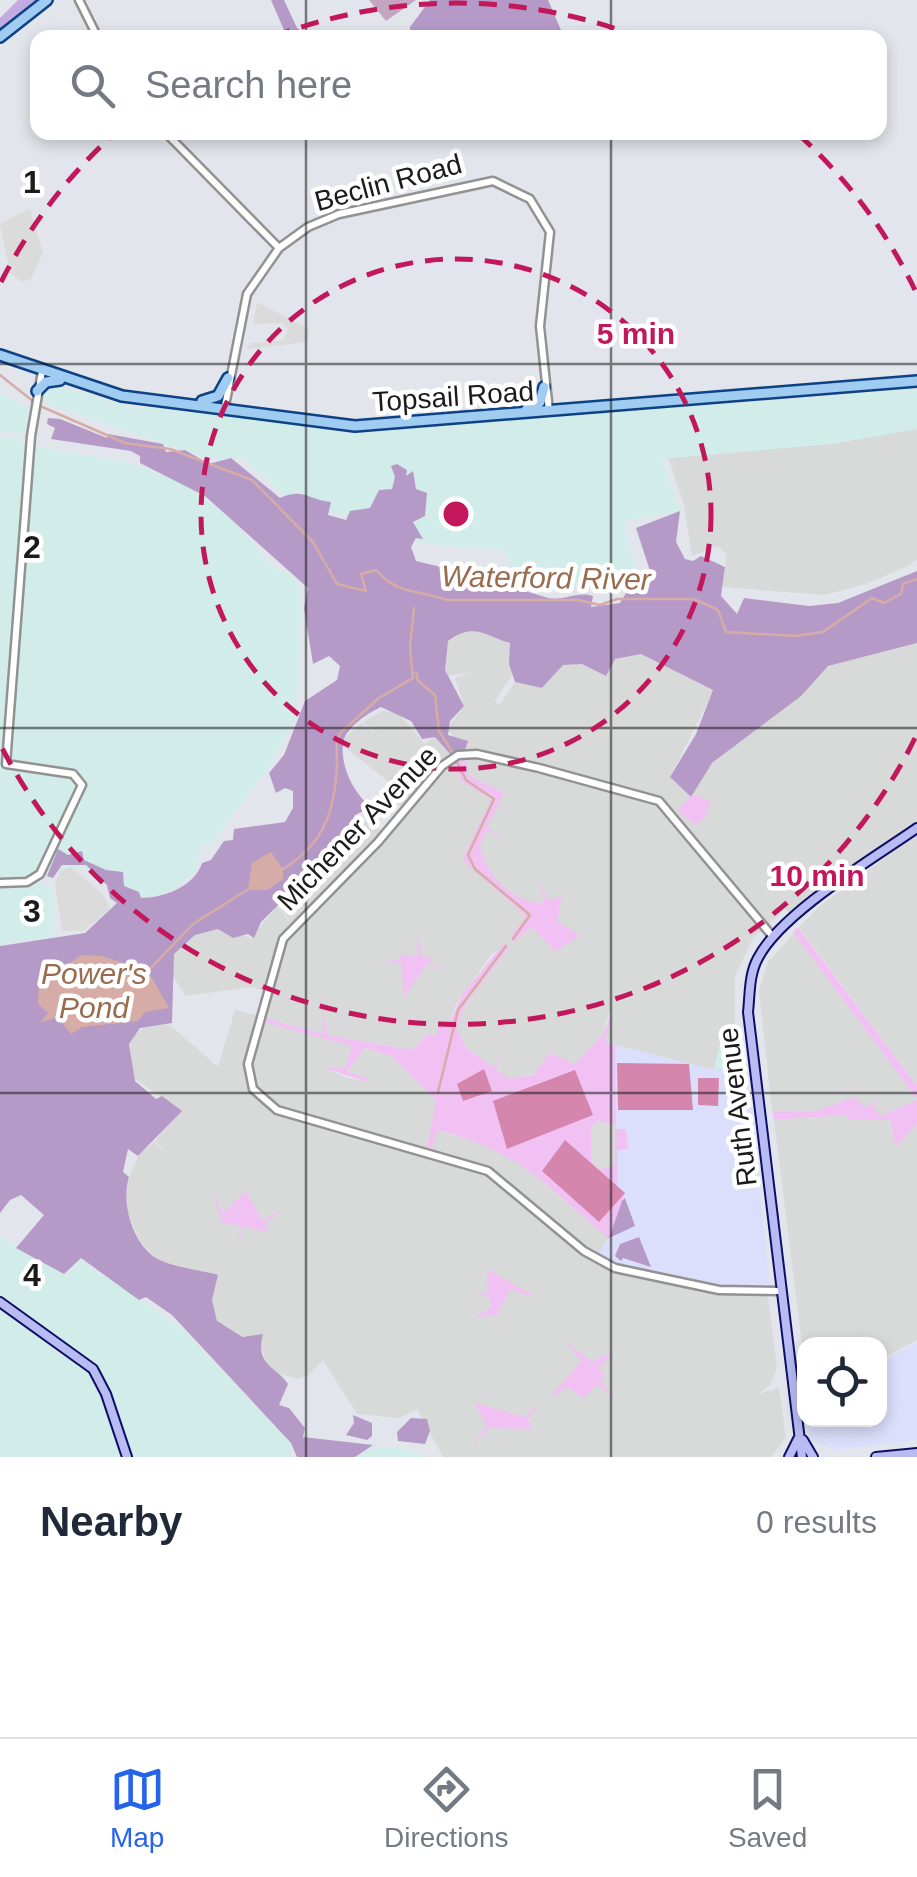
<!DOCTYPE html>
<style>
body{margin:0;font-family:Helvetica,sans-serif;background:#f6f6f7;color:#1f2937}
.controls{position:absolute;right:30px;bottom:30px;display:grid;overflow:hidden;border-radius:20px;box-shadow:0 5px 15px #0003}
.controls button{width:90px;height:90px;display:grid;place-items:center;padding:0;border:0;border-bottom:2px solid #e0e1e3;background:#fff;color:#1f2937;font:50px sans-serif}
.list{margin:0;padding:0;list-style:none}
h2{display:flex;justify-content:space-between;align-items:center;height:130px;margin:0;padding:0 40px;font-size:42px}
h2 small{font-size:32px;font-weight:400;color:#747a83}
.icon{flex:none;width:55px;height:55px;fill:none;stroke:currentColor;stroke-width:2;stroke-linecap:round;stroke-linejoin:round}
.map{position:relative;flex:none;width:917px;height:1457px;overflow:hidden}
.search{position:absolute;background:#fff;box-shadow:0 5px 15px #0003;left:30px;right:30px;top:30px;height:110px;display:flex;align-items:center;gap:25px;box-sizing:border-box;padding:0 35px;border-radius:20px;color:#747a83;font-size:38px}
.sheet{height:280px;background:#fff}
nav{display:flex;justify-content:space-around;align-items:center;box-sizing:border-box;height:140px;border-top:2px solid #e0e1e3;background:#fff;font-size:28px;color:#747a83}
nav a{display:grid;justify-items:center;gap:5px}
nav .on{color:#2563eb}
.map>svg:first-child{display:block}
.residential{fill:#d8d9d9}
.commercial{fill:#d2ecea}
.education{fill:#dbdffb}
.grass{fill:#c1abe2}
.forest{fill:#b59ac8}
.cemetery{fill:#c3a5c1}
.park{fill:#f2c1f3}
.pitch{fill:#d486ad}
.parking{fill:#dbdbdb}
.water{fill:#d6aca6}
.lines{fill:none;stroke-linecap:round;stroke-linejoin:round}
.stream{stroke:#d6aca6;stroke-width:2.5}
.tertiary-casing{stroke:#929292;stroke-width:11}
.secondary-casing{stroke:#0f0e66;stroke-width:12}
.primary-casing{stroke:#0d4285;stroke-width:14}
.tertiary{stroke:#fff;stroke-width:6}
.secondary{stroke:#b9bcf3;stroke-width:8}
.primary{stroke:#a0ccf2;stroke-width:9}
.grid{fill:none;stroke:#1b1b1b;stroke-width:2.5;stroke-opacity:0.55}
.ring{fill:none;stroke:#c2185b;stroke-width:5;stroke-dasharray:18 12}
.labels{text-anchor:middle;stroke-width:9;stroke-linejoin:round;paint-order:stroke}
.street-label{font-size:28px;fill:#1b1b1b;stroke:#fff}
.water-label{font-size:30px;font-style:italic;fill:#9a6c4f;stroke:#fff}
.grid-label{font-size:32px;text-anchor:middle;font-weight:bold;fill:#1b1b1b;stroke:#fff;stroke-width:9;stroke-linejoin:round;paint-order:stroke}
.centre{fill:#c2185b;stroke:#fff;stroke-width:5}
.ring-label{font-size:30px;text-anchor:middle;font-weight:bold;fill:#c2185b;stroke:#fff;stroke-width:9;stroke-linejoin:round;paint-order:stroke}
</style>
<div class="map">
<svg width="917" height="1457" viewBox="0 0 917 1457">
<rect width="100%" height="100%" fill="#e2e6ec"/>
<path class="residential" d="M917,429V559L908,566L866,584L824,595L722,587L727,555L718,546L692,556L684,505L668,457L831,444Z
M466,630L487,631L513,646L512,676L495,700L499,706L515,682L542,688L563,665L582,664L602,673L615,659L642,654L714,690L670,777L691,797L711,801L693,794L705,770L828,666L917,643V821L789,913L785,909L753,938L735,977V1032L723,1031L714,1070L605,1042L612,1013H609L603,1034L575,1065L508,1079L495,1069L507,1049L493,1067L466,1048L457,1027L465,1005L509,948L495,951L489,958L456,1004L449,1025L436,1037L426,1034L413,1050L328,1035L323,1007L325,1034L263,1021L353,1046L346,1067L327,1068L346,1078L367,1081L347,1073L365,1048L391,1056L436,1100L432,1149L436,1130L494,1147L516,1159L609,1238L593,1262L624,1275L714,1293L768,1296L777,1367L771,1384L758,1394L779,1388L786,1437L771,1457H443L417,1409L399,1418L357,1414L323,1360L308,1376L297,1379L270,1371L260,1344L217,1322L212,1300L218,1275L159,1261L140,1241L128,1214L125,1189L138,1156L154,1142L169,1157L155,1141L181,1111L131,1076L130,1038L149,1024L170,1025L218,1067L235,1010L257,1015L263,991L252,987L186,996L172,975L173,954L195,935L218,929L251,938L277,906L292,924L279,905L359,825L368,820L382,831L402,808L387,795L393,785L343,746V739L361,723L381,737L363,722L383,711L398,713L425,744L435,736L451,755L465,750L447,729L464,706L455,678L473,672L448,676L443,663L448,641Z
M917,834V1086L799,927L821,905Z
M795,932L904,1079L917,1100L880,1116L873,1107L878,1101L865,1108L846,1103L813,1112L772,1111L759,990L768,962Z
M847,1115L849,1120H892L895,1142L917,1124V1340L881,1359L884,1347L880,1344H842L838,1339V1344H804V1360L774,1120Z"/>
<path class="commercial" d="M51,384L126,406L220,413L347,433L917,389V429L831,444L662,459L680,511L624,521L640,586L530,585L520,581L503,551L421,543L378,524L291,501L244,459L203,457L39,401L43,388Z
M0,393L30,410L26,433L0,432Z
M0,437H22V444L127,462L184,483L234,522L275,568L291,575L300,587L301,614L295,719L269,767L212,844L202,845L197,871L168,893L143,898L120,894L86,867L46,872L36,882L54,888V937L0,944Z
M721,1040L744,1043L746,1063L714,1070Z
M0,1236L68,1277L80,1260L179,1326L291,1443L290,1457H0Z
M372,1448H400L428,1457H355Z"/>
<path class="education" d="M615,1045L714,1070L746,1063L770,1287L720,1286L629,1268L597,1255L609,1238L625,1194L617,1187V1149H627L616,1130Z
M917,1343V1440L835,1450L810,1440L807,1420H880V1363Z"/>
<path class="grass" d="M18,0H37L0,29V18Z"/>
<path class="forest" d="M271,0H284L297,28L308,37H287Z
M430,0H548L564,37H410V27Z
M48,418L60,419L107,438L108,434L163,444L166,452L185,450L209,464L231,458L280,498C303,487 309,500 331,502L328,515L346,520L350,511L370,508L379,490L392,489L395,477L391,466L397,464L407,470L406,476L413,471L416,489L427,493L425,516L413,522L423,539L416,538L411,547L416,561L445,568L457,576L464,572L473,581L480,575C500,583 524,591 545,597C561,603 577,590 593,596L591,607L620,603L626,593L643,589L653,580L636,528L680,511L676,542L685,559L693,561L701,556L725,567L721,596L737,614L744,598L809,606L838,603L917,571V643L828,666L801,696L712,763L691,797L670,777L696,734L713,690L641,654L615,659L606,676L582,664L563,665L542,688L515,682L509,664L510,643C487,637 474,621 448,641L445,670L464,706L450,721L448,735L468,741L465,750L451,755L435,737L422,739L411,721L381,707C368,713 345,728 343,743C340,767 355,796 372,807L355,815L344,840L261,922L254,938L248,934L233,938L218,929L195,935L174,954L172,1023L140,1028L129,1044L135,1081L156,1099L162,1096L182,1111L138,1156L128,1149L123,1172L129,1177C120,1203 134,1250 162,1261C179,1268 200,1270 218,1275L212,1300L217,1321L243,1337L263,1334C254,1366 279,1368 288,1384L279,1405L289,1408L305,1428L303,1437L373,1445L355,1457H297L291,1443L172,1315L146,1297L139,1300L81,1258L64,1274L16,1248L44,1215L21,1195L10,1200L0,1213V946L85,933L117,903L110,898L107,885L86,865H62L53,878L47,876L58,849L68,855L82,851L84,860L106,870L123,872L124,886L139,892L141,898C164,898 195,886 202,863L211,860L224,841L233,840L234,829L285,822L293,808V791L285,788L276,793L269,773L284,755L305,701L337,680L340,666L329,656L313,664L304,608L308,588L205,496L140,463V456L131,451L51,439L55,428L47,424Z
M530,1164L619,1203L625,1198L635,1226L609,1238L529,1169Z
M639,1237L651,1267L623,1258L621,1261L615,1256L620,1244Z
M353,1415L372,1423V1436L367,1440L346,1435L354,1423Z
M411,1418L427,1419L430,1431L425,1444L398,1441L397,1432Z"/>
<path class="cemetery" d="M369,0H416L386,21Z"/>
<path class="park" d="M466,759L468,775L504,793L487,828L505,837L486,831L480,844C484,874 512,903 544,903L540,877L547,901L562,896L557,922L576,932L577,938L555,951L531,927L514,942L510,937L526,916L462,860L491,799L461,781L453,763Z
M693,794L711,801L706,816L695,825L677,810Z
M798,927L917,1086V1099L793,932Z
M419,934L422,957L431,958L429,962L446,974L427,964L404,997L401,962L379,964L400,959L401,954L417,956Z
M504,943L509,948L465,1005L457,1028L466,1048L493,1067L507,1050L495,1069L508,1078L533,1075L550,1053L575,1064L603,1034L612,1013L605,1042L615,1045L616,1129H626L628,1149L617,1150V1186L625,1193L609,1238C545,1186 522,1152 437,1130L432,1150L427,1148L436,1100L391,1056L365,1048L347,1072L368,1078L367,1082L325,1068L346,1067L352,1046L263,1022L264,1018L324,1034L323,1007L328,1035L413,1050L427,1034L436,1036L440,1021L449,1024L462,995Z
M855,1097L865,1108L880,1098L873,1106L880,1116L917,1100V1124L899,1144L894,1143L891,1120H848L847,1115L774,1120L772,1111L813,1112Z
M246,1191L262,1220L284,1210L264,1223L268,1232L243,1227L238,1247L241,1226L222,1223L212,1192L223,1213Z
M487,1269L531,1294L530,1297L511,1288L497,1315L474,1318L492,1307L488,1297L474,1291L488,1294Z
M566,1341L592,1362L614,1350L599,1368L604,1376L600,1380L613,1397L597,1384L584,1398L568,1387L549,1399L581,1361Z
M540,1402L528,1419L532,1429L489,1428L472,1447L486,1426L475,1403L525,1417Z"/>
<path class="pitch" d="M617,1063L689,1064L693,1110H618Z
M484,1069L492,1091L463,1101L457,1084Z
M575,1070L593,1115L507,1149L493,1101Z
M698,1078H719L718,1106L698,1105Z
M565,1140L625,1193L599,1222L542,1171Z"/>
<path class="parking" d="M30,208L43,253L31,279L22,282L10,273L0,224Z
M257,302L309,329L308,342L247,349L251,343L283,340L288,328L280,323L253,324Z
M71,867L104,895L110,909L83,931H62L55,884L60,871Z
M597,1120L615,1125V1165L610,1168L598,1169L591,1162V1128Z"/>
<path class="water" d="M271,852L283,869V879L268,890H248L252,863Z
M81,955L102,956L148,971L169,1008L145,1012L138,1021L82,1027L71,1034L57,1017L40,1023L48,1013L38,1004L39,986Z"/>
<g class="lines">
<path class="stream" d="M0,375L34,402
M40,406L125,443L170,449L252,480L313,542L337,584L366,591L361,574L376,570C397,595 420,590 447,600H578L600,605L617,599H694L718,610L726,632L795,636L823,632L872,598L884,603L901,594L903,584L917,579
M416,672L418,681L435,695L439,731L453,753
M457,762L466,780L494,799L468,855L475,869L530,915L513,939
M283,869C324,844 335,811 337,764C337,753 335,743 340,733L379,698L413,678L410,646L414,608
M148,971L193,924L247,890
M438,1092L458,1010L506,946"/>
<defs>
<path id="tertiary" d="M79,0L98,38
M165,132L279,248
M225,406L247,294L279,248L308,227L339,214L493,181L530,199L550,232L540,326L549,411
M0,883L27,882L40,874L82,785L73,774L6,764L31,436L42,371
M773,937L659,801L539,768L477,754L458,755L442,766L378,842L283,939L248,1064L253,1089L277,1110L488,1171L584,1251L615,1268L719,1290L781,1291"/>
<path id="secondary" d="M0,1302L93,1369L106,1394L127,1457
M803,1440L813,1457
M789,1457L798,1439
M802,1457L748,1012C750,994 749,974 758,958C781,913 874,858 917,828
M876,1457L917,1453"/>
<path id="primary" d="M0,37L47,0
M0,355L122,396L355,426L917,381
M37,391L46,382L60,380
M202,401L218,396L228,378
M526,410L540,402L544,387"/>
</defs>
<use href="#tertiary" class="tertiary-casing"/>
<use href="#secondary" class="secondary-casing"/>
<use href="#primary" class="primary-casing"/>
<use href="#tertiary" class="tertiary"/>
<use href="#secondary" class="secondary"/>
<use href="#primary" class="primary"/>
</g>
<path class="grid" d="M306,0V38M611,0V38M306,132V1457M611,132V1457M0,364H917M0,728H917M0,1093H917"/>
<g class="ring">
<circle cx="456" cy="514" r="255"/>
<path d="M915 738A511 511 0 0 1 1 746M1 282A511 511 0 0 1 114 134M273 37A511 511 0 0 1 639 37M798 134A511 511 0 0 1 915 290"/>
</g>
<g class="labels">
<g class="street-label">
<text transform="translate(388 182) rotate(-15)" y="10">Beclin Road</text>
<text transform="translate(453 396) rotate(-4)" y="10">Topsail Road</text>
<text transform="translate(357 828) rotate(-46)" y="10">Michener Avenue</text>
<text transform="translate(737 1107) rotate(-97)" y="10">Ruth Avenue</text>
</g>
<g class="water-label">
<text transform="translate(546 578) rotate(1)" y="10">Waterford River</text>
<text x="94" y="984">Power's<tspan x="94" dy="34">Pond</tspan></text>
</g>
</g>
<g class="grid-label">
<text x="32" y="193">1</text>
<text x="32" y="558">2</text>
<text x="32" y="922">3</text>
<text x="32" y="1286">4</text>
</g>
<circle cx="456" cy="514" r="15" class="centre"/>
<g class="ring-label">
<text x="636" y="344">5 min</text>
<text x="817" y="886">10 min</text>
</g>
</svg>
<div class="controls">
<button><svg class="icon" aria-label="locate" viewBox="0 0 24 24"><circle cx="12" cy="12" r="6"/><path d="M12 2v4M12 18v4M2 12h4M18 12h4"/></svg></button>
</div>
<div class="search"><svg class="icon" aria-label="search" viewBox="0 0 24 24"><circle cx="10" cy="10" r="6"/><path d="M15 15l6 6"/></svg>Search here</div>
</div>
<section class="sheet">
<h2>Nearby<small>0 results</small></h2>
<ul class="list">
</ul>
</section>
<nav>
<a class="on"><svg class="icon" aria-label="map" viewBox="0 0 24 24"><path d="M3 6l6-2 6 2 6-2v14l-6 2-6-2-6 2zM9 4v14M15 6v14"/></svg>Map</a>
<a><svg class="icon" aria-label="directions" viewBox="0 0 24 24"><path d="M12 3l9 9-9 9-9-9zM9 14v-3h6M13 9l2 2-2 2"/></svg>Directions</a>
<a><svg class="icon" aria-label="saved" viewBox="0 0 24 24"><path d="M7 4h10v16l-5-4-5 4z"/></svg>Saved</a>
</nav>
